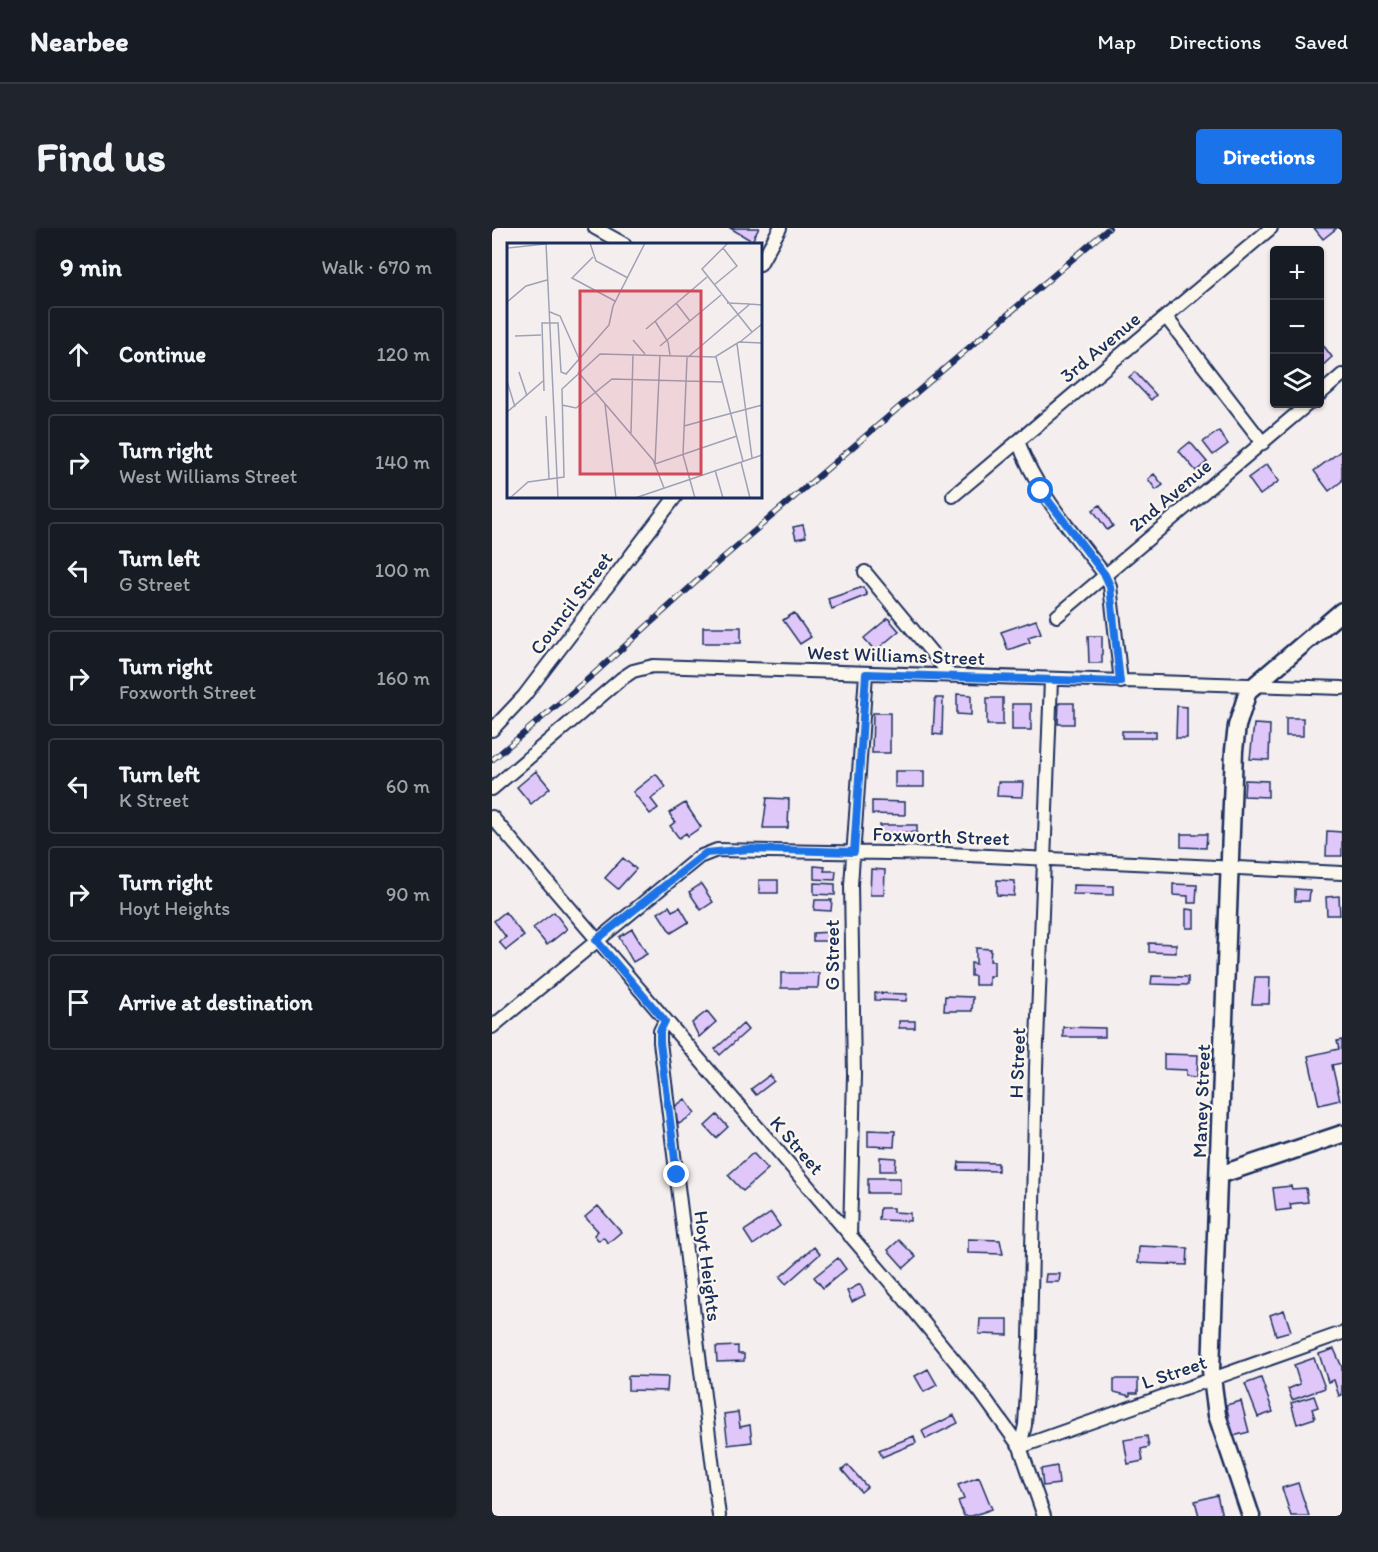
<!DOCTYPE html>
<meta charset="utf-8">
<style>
body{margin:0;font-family:Itim,sans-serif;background:#20242c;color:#f1f3f6}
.controls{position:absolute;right:18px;top:18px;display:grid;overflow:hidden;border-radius:6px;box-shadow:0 2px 4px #0004}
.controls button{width:54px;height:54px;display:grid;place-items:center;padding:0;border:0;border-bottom:2px solid #363941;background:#171b24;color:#f1f3f6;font:30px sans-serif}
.stop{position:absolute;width:18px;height:18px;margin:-14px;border:4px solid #1a73e8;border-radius:50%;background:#fff}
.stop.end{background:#1a73e8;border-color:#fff;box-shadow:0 2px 6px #0008}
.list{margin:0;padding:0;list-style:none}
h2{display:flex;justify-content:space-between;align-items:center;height:78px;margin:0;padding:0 24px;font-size:26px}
h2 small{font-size:20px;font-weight:400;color:#9ea1a6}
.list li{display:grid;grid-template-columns:39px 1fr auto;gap:18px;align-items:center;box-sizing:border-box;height:96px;margin:0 12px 12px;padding:0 12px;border:2px solid #363941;border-radius:6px}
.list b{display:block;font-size:22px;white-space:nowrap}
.list p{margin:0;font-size:20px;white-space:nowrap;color:#9ea1a6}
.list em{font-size:20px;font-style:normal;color:#9ea1a6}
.icon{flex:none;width:33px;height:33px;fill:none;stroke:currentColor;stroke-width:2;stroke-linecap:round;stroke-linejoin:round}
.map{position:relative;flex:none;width:850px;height:1288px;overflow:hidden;border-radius:6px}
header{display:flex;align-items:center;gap:36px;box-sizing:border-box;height:84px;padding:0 30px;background:#171b24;border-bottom:2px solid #363941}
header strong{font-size:28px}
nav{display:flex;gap:33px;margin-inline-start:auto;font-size:21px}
.intro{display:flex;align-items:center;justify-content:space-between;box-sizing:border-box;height:144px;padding:0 36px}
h1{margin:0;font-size:42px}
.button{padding:15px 27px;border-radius:6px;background:#1a73e8;color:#fff;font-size:21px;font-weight:700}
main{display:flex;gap:36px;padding:0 36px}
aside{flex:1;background:#171b24;border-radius:6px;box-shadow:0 2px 4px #0004}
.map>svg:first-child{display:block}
.building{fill:#dfc8f9;stroke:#1b2f5e;stroke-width:1.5}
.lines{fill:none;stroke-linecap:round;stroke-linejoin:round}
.street-casing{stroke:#1b2f5e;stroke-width:16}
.secondary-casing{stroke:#1b2f5e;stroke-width:21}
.street{stroke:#fbf7ec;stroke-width:12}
.secondary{stroke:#fbf7ec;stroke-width:16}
.rail-casing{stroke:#1b2f5e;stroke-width:6}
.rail{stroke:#fbf7ec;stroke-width:4;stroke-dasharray:11;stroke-linecap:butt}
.route{stroke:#1a73e8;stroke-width:8}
.labels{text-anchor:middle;stroke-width:4.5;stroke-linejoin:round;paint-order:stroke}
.street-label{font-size:20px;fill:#1b2f5e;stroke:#fbf7ec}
.inset-road{fill:none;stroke:#9ea2b5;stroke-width:1.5}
.view{fill:#d1495b;fill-opacity:0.15;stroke:#d1495b;stroke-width:3}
.inset-edge{fill:none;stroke:#1b2f5e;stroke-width:3}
</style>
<header>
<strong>Nearbee</strong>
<nav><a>Map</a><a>Directions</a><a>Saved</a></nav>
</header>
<div class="intro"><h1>Find us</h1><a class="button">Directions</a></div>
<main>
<aside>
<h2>9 min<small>Walk · 670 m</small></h2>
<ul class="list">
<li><svg class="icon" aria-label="ahead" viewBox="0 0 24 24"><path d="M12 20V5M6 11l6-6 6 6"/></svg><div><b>Continue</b></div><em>120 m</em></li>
<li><svg class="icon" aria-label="right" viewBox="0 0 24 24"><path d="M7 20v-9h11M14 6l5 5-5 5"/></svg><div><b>Turn right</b><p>West Williams Street</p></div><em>140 m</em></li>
<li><svg class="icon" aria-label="left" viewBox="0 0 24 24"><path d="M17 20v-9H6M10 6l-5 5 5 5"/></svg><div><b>Turn left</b><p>G Street</p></div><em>100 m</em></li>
<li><svg class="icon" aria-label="right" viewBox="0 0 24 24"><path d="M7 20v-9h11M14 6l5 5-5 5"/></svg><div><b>Turn right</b><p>Foxworth Street</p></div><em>160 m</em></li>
<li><svg class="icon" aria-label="left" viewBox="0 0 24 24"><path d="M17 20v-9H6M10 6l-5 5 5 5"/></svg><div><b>Turn left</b><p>K Street</p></div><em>60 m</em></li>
<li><svg class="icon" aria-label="right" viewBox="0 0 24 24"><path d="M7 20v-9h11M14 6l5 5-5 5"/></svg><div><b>Turn right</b><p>Hoyt Heights</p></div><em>90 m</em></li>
<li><svg class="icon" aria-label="arrive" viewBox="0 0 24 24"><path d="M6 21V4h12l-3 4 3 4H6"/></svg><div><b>Arrive at destination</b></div></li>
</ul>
</aside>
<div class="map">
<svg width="850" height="1288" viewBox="0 0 850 1288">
<rect width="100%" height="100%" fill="#f5eeef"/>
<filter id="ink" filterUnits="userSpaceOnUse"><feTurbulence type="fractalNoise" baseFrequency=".0167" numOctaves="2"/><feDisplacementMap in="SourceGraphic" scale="12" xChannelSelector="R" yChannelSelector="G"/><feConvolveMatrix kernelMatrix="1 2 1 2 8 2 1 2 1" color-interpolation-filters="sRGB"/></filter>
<g filter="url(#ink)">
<path class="building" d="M238,0H267L260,13Z
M822,0H845L831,11Z
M828,113L840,129L830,138L828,135Z
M643,144L664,167L659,172L637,149Z
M727,203L736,216L721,227L711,214Z
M698,214L715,234L704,243L687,223Z
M850,222V253L837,263L822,243Z
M775,236L787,253L768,267L756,250Z
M662,246L671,257L664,262L656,251Z
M608,277L621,298L615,302L601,282Z
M311,297L314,309L304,311L301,299Z
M371,359L375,367L340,381L336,371Z
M302,385L319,409L308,416L291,392Z
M396,390L407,403L383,423L372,410Z
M544,392L549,405L536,409L538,414L516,422L509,404Z
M211,399H249V415H211Z
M596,408H610V435H597Z
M465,466L479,467V487L465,486Z
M443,470H451L450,507L441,506Z
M495,470H511V497H495Z
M567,475H582V496H566Z
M520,476H539V502H520Z
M685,478L695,479V510H684Z
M381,485H398V525H380Z
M794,490H811V508H794Z
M762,496L778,497L777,532L758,531Z
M630,503H664V510H630Z
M44,543L58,560L39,576L25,559Z
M403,543H432V559H403Z
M164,546L174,559L159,571L166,580L158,586L141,564Z
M753,552L776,553V569L752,568Z
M506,554H531L530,569L505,568Z
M275,570L297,571L296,600H271Z
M380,573L413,574V587L380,586Z
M193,575L209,599L196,608L194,605L187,610L178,598L183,594L177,585Z
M388,597H425V604L388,605Z
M835,603L850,604V628H834Z
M689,606H715L714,620L689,619Z
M131,630L144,641L126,661L113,650Z
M322,638L333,639L332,643H344L343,652L322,651Z
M379,641L393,642L392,667H378Z
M267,652H286V665H267Z
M505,652L523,653L522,668L505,667Z
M322,655L343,656V667L322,666Z
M209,656L221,674L209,682L197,664Z
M681,656L705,657L704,675H696V668L681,667Z
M581,657L621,658V667L581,666Z
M803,661L818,662L817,673H803Z
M847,668L848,687H835L834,669Z
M323,672H340L339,683L322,682Z
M177,678L180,683L188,679L197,694L179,705L166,685Z
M694,681L702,682V700H694Z
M13,684L32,708L14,722L7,714L14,709L2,693Z
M62,684L75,701L55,717L41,700Z
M140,701L155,726L141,734L127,709Z
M341,704V713H321V705Z
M657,715L684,716V725L657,724Z
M484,720L499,721L498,733H502V748H497V757H483V748H479V735L484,736Z
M289,745H327L326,760H289Z
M660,748L696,749V757L659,756Z
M763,749H778L777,776H760Z
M383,765L415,766L414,773L383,772Z
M453,768L481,769L480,783H452Z
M215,783L224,794L207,809L200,795Z
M407,793H423V800H407Z
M251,796L256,802L228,827L223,821Z
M571,799L613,800V809H571Z
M850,812V835L840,837L848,872L827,877L816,828L847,821L845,813Z
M672,826L706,827L705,849L694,848V842L672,841Z
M278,847L282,853L264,867L259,861Z
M193,871L203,885L187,896L177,883Z
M225,887L236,899L224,910L213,898Z
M376,902L403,903L402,919L376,918Z
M261,925L276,941L251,963L236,947Z
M388,929L404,930L403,943H388Z
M467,934L506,935V943L466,942Z
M376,950H408V965H376Z
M799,958L800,961L814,960L816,974L798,976L799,981L784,983L781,960Z
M106,978L129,1004L116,1015L111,1009L107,1013L102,1007L106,1003L93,989Z
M388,980H401V984L418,985V993L387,992Z
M279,985L288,998L261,1017L252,1003Z
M476,1011L508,1012L511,1026L476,1025Z
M407,1012L424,1029L412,1040L396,1022Z
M647,1018L696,1020L695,1037L646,1035Z
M322,1019L328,1026L294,1056L288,1049Z
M346,1030L354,1041L331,1060L322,1049Z
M554,1046H568L567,1054H553Z
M368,1056L373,1067L360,1074L355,1063Z
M792,1082L799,1103L784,1107L778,1087Z
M488,1091H516V1107L487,1106Z
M246,1118V1126H252V1133L225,1134L224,1119Z
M842,1121L850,1139V1167L847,1168L842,1152L836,1154L827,1126Z
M822,1130L833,1160L800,1172L796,1161L808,1156L802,1137Z
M436,1141L445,1157L432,1164L423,1148Z
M136,1148L176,1149L175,1163L136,1162Z
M769,1150L781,1184L766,1189L753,1156Z
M622,1151H646V1165H638V1168L622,1164Z
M822,1168L826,1179L820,1181L823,1190L805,1196L799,1175Z
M749,1173L757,1204L741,1208L739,1200L735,1201L733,1191L737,1189L734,1177Z
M246,1184L248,1199L258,1197L260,1214L236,1217L232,1186Z
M462,1187L466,1195L434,1211L430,1203Z
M422,1208L424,1215L390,1229L387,1222Z
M655,1208L657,1219L649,1221L651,1233L636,1236L632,1212Z
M356,1237L375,1259L369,1264L350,1242Z
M565,1238L567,1256L551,1258L549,1241Z
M487,1249L500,1281L480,1288H472L466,1273L472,1271L466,1257Z
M806,1255L817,1288H799L790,1260Z
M725,1267L730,1288H707L703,1273Z"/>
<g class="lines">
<defs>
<path id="street" d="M103,0L132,16
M268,36L288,0
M674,89L771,215
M828,166L850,147
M526,213C544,264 581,305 613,347L618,358L629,454
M461,268L779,0
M373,344L459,448
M565,388L816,176
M0,502L32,468L184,268
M0,561L129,451L141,443L161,438L850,460
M0,589L410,1068L489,1165L528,1219L552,1288
M173,793L168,803V814L227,1288
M0,799L207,629L225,622L455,626L850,645
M358,1008L362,846L359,657L374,446
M528,1219L533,1197L538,1112L544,840L559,452
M528,1219L850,1105"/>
<path id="secondary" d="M727,947L850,906
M759,1288L725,1187L719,1142L742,522L745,498L756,463L850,383"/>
</defs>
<use href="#street" class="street-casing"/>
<use href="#secondary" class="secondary-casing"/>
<use href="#street" class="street"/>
<use href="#secondary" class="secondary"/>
<defs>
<path id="rail" d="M0,532L103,445L225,335L617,0"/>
</defs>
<use href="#rail" class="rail-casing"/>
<use href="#rail" class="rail"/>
</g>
</g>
<g class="lines" filter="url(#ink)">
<path class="route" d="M185,947L168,814V803L173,793L104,712L214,625L257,621L362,624L374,446L628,454L618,358L613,347L549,263"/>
</g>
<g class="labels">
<g class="street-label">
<text transform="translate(608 119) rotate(-40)" y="7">3rd Avenue</text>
<text transform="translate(678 267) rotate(-40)" y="7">2nd Avenue</text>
<text transform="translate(79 375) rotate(-53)" y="7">Council Street</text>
<text transform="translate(404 427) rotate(2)" y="7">West Williams Street</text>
<text transform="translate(449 608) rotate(2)" y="7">Foxworth Street</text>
<text transform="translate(340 727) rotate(-90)" y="7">G Street</text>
<text transform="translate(525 835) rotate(-88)" y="7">H Street</text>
<text transform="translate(709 873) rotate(-88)" y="7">Maney Street</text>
<text transform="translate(305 917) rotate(49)" y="7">K Street</text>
<text transform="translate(216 1038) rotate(83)" y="7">Hoyt Heights</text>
<text transform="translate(682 1144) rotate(-19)" y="7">L Street</text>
</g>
</g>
<g transform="translate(15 15)">
<rect width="255" height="255" fill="#f5eeef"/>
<path class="inset-road" d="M39,0L51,255M83,0L89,18L121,35M221,0L195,26L245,89M0,5L38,1M86,14L65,35L108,58M207,42L230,23L216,5M0,59L19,43L40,37M169,60L183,78M220,60L243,61M43,69L53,73L73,118M148,78L161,99L163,112M139,86L200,34M8,93L34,92M126,97L138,111M233,99L255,81M230,101L245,215M153,103L214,52M153,112L148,221L230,193M209,114L236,218M12,129L20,153M71,129L146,217L157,245M0,138L8,164M37,148L35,80H51L54,129L59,131L102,82L106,63L138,0M98,161L109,255M55,162L69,165L105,136L216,139M0,169L36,138M39,173L42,236M177,183L255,162M124,190L126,111M234,219L243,255M208,227L216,255M3,255L21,239L57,234L55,146L93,111L208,114L232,99L255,100M128,255L255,212M188,255L176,212L180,115L243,61L255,62"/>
<path class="view" d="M73,48H194V231H73Z"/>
<rect width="255" height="255" class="inset-edge"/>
</g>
</svg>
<div class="controls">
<button>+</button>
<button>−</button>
<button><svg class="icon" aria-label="layers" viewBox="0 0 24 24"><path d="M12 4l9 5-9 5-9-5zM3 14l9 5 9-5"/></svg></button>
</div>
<div class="stop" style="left:549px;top:263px"></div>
<div class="stop end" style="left:185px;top:947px"></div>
</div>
</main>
